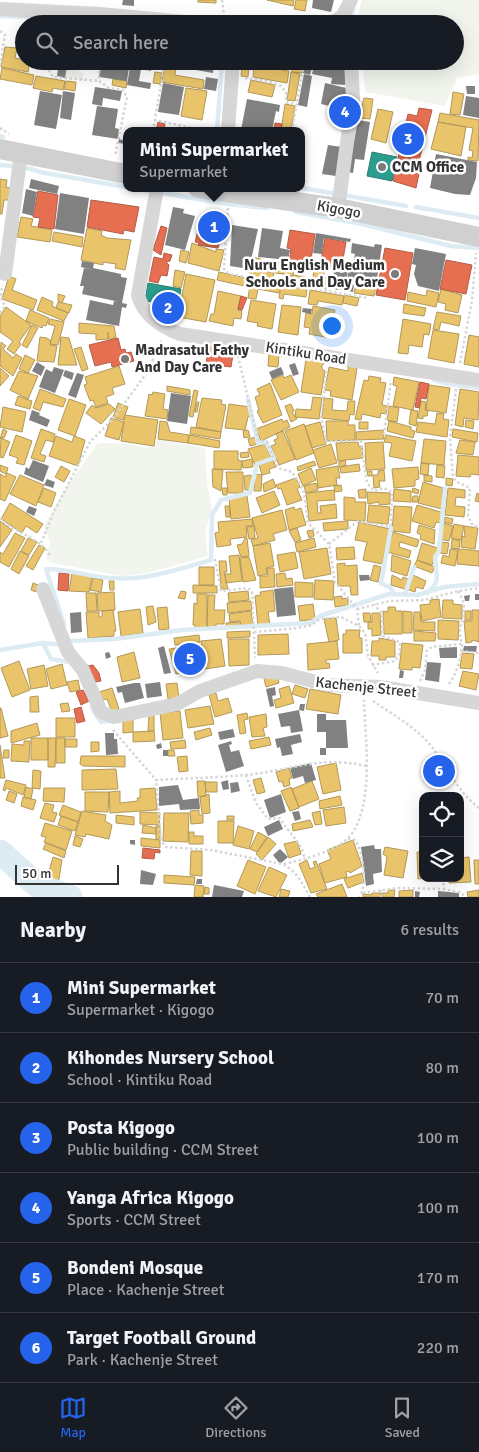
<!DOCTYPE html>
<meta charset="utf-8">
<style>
body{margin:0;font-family:Signika,sans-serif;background:#20242c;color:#f1f3f6}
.controls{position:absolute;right:15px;bottom:15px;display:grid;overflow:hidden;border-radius:10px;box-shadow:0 5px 20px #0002}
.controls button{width:45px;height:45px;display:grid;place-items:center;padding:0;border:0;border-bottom:1px solid #363941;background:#171b24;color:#f1f3f6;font:25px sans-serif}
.scale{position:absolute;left:15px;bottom:12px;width:104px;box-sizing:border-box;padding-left:5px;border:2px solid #333;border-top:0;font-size:14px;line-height:18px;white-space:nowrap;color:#333;-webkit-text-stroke:4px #fff;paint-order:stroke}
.you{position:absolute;left:331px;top:325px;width:18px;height:18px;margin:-12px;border:4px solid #fff;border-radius:50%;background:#1a73e8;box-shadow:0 0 0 8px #1a73e833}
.badge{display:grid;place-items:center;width:32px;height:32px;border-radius:50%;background:#2563eb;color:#fff;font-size:16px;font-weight:700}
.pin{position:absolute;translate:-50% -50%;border:2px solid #fff;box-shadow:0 1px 5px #0006}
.popup{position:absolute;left:123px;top:127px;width:182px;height:65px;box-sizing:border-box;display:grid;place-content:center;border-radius:10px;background:#171b24;filter:drop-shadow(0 1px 4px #0005);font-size:16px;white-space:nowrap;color:#9ea1a6}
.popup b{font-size:19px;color:#f1f3f6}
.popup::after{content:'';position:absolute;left:50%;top:100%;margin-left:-10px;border:10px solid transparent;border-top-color:#171b24}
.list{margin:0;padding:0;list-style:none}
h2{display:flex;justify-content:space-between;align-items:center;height:65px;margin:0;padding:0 20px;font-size:21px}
h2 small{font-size:16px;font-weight:400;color:#9ea1a6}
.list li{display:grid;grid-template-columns:32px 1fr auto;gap:15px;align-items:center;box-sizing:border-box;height:70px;padding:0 20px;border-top:1px solid #363941}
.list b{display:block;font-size:19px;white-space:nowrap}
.list p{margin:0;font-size:16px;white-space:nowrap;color:#9ea1a6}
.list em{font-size:16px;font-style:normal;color:#9ea1a6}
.icon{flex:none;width:28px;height:28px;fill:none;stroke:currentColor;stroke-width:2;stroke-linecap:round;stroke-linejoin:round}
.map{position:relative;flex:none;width:479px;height:897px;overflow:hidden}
.search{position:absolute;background:#171b24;box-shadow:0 5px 20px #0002;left:15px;right:15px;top:15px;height:55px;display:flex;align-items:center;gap:12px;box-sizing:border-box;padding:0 18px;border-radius:28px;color:#9ea1a6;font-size:19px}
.sheet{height:485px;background:#171b24}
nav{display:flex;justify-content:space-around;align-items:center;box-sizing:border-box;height:70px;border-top:1px solid #363941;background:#171b24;font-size:14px;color:#9ea1a6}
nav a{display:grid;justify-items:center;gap:2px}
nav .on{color:#2563eb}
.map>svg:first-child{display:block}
.green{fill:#f1f5ed}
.homes{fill:#e9c46a;stroke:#b2985a}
.shops{fill:#e76f51;stroke:#b15d48}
.schools{fill:#2a9d8f;stroke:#2d7d73}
.health{fill:#f28482;stroke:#b96c6a}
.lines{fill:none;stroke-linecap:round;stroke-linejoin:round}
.stream{stroke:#ddebf3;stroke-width:4.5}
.river{stroke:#ddebf3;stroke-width:25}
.building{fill:#818181}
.path{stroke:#d6d6d6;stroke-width:2.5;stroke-dasharray:2.5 2.5;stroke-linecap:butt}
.minor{stroke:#d7d7d7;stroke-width:14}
.secondary{stroke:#d0d0d0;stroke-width:20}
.poi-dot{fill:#7a7a7a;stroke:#fff;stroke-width:2}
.labels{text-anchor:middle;stroke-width:5;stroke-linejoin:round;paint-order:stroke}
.poi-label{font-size:15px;font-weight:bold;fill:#333;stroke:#fff;text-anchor:start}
.street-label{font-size:15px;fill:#333;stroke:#fff}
</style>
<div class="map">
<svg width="479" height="897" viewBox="0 0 479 897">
<rect width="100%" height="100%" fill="#fff"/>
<path class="green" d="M362,0H479V74L457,78L445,106L366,92L361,61H455V24H356Z
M66,61H71L74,69L83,73V80L64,77Z
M157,439L205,448L207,484L212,509L205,533L208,556L148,573L121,576L53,563L46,559L50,542L44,526L64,490L98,443L129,444L147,448L156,444Z"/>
<path class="homes" d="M198,0H216V3L198,2Z
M267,0H294L293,6Z
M296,0H307L305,11L294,9Z
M5,47L17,48L15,58L30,61L28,72L1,67Z
M262,61H282L281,70L289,71L287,83L253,77L254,67L261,68Z
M293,61H304L302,73L292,72Z
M165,63L176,65L175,75L204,80L203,89L162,82Z
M242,66L249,67L248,77L241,76Z
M2,68L34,75L32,85L0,79Z
M155,72L162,73L160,84L153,83Z
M291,72L300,74L295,101L287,100Z
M36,76L65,81L63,90L53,88L52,92L33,88Z
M113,79L127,81L126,88L112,85Z
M251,80L275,85L272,97L248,92Z
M66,81L76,82L75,91L64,89Z
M186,88L207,91L202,120L181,116Z
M453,92L464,94L460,115L450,114Z
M364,98L373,99L370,119L359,118Z
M285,104L295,106L291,131H281Z
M378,109L393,112L386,143L371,139Z
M440,113L479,120L478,161L468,160V157L472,158L473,151L469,150L473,128L438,122Z
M438,122L466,127L461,156L431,149Z
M0,179L7,180L6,187L10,188L8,200H4L2,214H0Z
M21,217L33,219L31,226L52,230L50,242L17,237Z
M87,228L102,231L101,235L107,238L131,240L125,270L115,268L116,264L103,262V265L81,260Z
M54,232L83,237L82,247L52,241Z
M192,243L216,252V249L224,250L219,271L188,263Z
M181,250L189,252L186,263L179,261Z
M253,257L261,259L259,270L274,273L272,281L249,277Z
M276,262L284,263L283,274L275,273Z
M285,267L294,269L293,276L283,274Z
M315,267L325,269L323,277L331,278L329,289L311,285Z
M175,270L185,272L181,288L173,286Z
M219,272L250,279L249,287L217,280Z
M186,274L215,280L206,322L178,317Z
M294,275L305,277L304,285L290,283L291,276Z
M9,276L16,279L12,290L37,300L33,310L2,299Z
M251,279L280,285L279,293L258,289L256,299L248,298Z
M356,284L376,287L374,296L354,293Z
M281,285L307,289L306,297L284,294L283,299L279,298Z
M441,289L462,295L458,313L445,310L446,304L438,302Z
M310,290L344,296L342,305L318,301L317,305L308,304Z
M427,290L439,293L436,307L407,301L408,292L426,296Z
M218,291L241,296L238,310L242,311L241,319L234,318L233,326L209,321L211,314H214Z
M58,294L65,296L62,303L58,301Z
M344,295L359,298L357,306L343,303Z
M42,297L53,302L52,306L68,313L64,321L37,310Z
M251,300L276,304L272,329L257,326L258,323L247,321Z
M58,302L72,305L69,313L56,308Z
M404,304L426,308L424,316L403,313Z
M282,305L301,307L298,335L278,332Z
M313,306L335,310L330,338L309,334L310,328L304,327L306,313L312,314Z
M6,307L31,325L19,342L21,344L14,354L7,349L13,341L0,332V316Z
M30,310L49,318L46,326L43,325L42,328L26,321Z
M437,312L461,316L459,326L441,322L439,330L433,329Z
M50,319L64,322L58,345L50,344L55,326L48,324Z
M403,319L431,324L429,335L424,334L422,347L409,345L408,354L398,353Z
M79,323L114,326L116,337L109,340L108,332V339L96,340V334L79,333Z
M32,325L38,328L27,348L22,345Z
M433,330L459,334L454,363L428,358Z
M469,335L479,337V367L464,364Z
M40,337L47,338L51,341L50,345L57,346L54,362L37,361Z
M61,337L69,338L77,365H58Z
M1,342L6,346L3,349L13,358L16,354L22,358L13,376L0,366Z
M217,345L229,348V354L215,351Z
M81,347L88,369L82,371L74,349Z
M269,354L279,355L278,367L268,366Z
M25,355L35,360L28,373L19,369Z
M306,359L326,362L322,365V369L325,371L321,395L301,392Z
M119,366L125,384L112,388L114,394L106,397L108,403L96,407L93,400L90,401L84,385L87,384L85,377Z
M348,366L357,368L352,400L330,396L331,391L325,390L329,367L348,371Z
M0,368L9,376L0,386Z
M19,371L38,376L28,399L10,390Z
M283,375L284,378L291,375L299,392L281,400L271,380Z
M369,376L381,378L380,382L386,383L382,405L387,406L386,414L381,413L380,418L362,414L361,420L355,419L364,380L368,381Z
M394,377L419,382L413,410L393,406L397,386L393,385Z
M270,383L282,415L263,423L257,411L259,410L255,397L260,395L257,389Z
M429,385L450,388L446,413L426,410Z
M167,386L190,390V395L167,391Z
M40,389L66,399L63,407L43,402L40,411L33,408Z
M460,389L479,392L478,420L464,418L463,427L455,425Z
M194,390L198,391L193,417L189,416Z
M153,392L165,394L163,409L168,410L167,419L145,416L149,394L152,395Z
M18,396L32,401L30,409L15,405Z
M313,397L322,398L319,419L295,417L296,409L311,410Z
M202,398L222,400L221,404L226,405L221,432L196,427Z
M324,398L333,399L332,410L347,411L348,401H355L354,415L350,414L349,421L322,418Z
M69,399L86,405L75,436L58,430Z
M421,401L426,402L425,410L428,411L427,416H423V419L418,418Z
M197,402H199L197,412H195Z
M118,403L128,407L123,420L113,417Z
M109,404L115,409L101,424L86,413L92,405L96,408Z
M229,404L250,407L251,416L248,417L245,430L225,428Z
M291,404L294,411L292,412L297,419L291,422L285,406Z
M389,406L399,408L397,422L387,420Z
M3,407L26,412L22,432L0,427Z
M411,410L418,411L416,426L409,424Z
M437,413L444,414L443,419L449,420L447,437L416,432L418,422L435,424Z
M125,415L158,420L154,446L121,441Z
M111,418L124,422L119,440L105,436Z
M282,419L283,422L287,420L290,427L261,441L256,429Z
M466,420L474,421L473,429L465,427Z
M160,421L167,422L170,432L189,435L188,443L158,439Z
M326,421H348V425H355V440L327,441Z
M389,421L411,427V430L415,431L413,438L387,431Z
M320,422L326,444L312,448L305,426Z
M359,422H368V429H359Z
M304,424L314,453L296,460L285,431Z
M191,427L221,432L220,439L190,434Z
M3,429L7,431L4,438L1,437L0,439Z
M41,429L55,434L53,442L46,440L40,454L46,456L44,462L31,458Z
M453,429L478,433L477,442L452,437Z
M248,430L250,437L244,438L243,431Z
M383,430L384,439L356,440V432Z
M283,431L295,459L279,465L271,446L276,444L274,440L278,438L276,434Z
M16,435L32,441L24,465L16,463L18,458L9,455Z
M189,435L220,441L219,448L188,443Z
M386,435L416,441L412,461L389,456L392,443L384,442Z
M56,436L72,442L74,436L85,440L78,466L49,456Z
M256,437L258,444L250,446L248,439Z
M1,438L10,442L3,458L0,457Z
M424,439L446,441L444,465L421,463Z
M460,440L475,442L473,455L456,453Z
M358,442L359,447L362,446L363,458L338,461L336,443Z
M383,442L385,469L366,470L365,443Z
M265,444L271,458L255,465L248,449Z
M331,444L337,463L319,468L313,450Z
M214,451H238V460L242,461L241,470L214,469Z
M248,452L249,457L241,458L240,453Z
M458,455L479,457V475L471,474L470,477L456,476Z
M252,459L253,467L243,468L242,461Z
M273,460L276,467L269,469L270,473L262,475L259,465Z
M345,460L346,465L339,467V462Z
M314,461L316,465L298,471L297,467Z
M421,463L429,464L428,475L420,474Z
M359,464L360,471L341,473L340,467Z
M0,465L8,468L6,474L0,471Z
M437,465L445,466L444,478L436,477Z
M61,466L70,471L64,482L55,477Z
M338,466L340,478H336L337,485L318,488L316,470Z
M418,467L419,479L415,480V486L394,488L392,469Z
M311,468L316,480L303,486L298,474Z
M212,469L223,470L221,491L213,487Z
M384,470L385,481H379L380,487L374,488L373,475H378V471Z
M367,471H372V476H368Z
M226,472H243V493H228Z
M7,473L16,477L5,501L0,499V474L5,477Z
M255,474L262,475L261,491H254Z
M20,475L44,485L36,506L10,494Z
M251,475L252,490H245L244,476Z
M424,475L432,476V482L424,481Z
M296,478L300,487L297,489L302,500L287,505L281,488L278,489L276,485Z
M446,478L453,479L452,486L446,485Z
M273,479L276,487L264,492L263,484Z
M423,482L443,488L442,496H445L442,509L418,503Z
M316,483L318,490L306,493L304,486Z
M341,485L342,491L335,492L334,486Z
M44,488L56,493L51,507L38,502Z
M222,488H227V495H223Z
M413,488L419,490L418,494L412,492Z
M448,488L465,490V498L456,497L455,506L465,507L464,517L445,515Z
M366,489V498H359L358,490Z
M394,489L411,491V502L393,501Z
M334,490L335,500L317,501L318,513H321L320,506L336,504L337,518L309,521L306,493Z
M274,491L280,505L262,513L256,498Z
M367,492L390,493V504L379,505V502L368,504Z
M477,493L479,494V502L475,501Z
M247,496L250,517L231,519L229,498Z
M413,496H418V502H412Z
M344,497L355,498V502H366L365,521L344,520Z
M10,503L43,524L37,533L26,526L22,533L1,519Z
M369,505L390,507L388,524L367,522Z
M417,505L444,513L441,523L436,522L434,528L412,521Z
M225,506H229L230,517H226Z
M394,506L412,507L410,533L392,531Z
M294,507L295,510L301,508L306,525L289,530L285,510Z
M282,510L287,530L273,534L275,540L253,546L251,540L258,538L252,518Z
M445,517L453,519L452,524L444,522Z
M252,519L253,526H246L247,537L230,539L231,545L217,547L215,533L219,532L218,522Z
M0,521L12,530L0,547Z
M348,521V529L324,531L323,523Z
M359,522L390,529L382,564L363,560L367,542L355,540Z
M443,523L453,526L449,541L439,539Z
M454,524L464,526L461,540L451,538Z
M419,525L435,530L434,544L420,539L421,535L417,533Z
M254,526L255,538L249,539L247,527Z
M464,526L478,528L475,549L461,547L462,536L465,537Z
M297,528L301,540L295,542L289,531Z
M313,530L314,536L309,538L307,531Z
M393,532L419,540L417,547L400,542L399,547L411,551L409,558L387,552Z
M15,533L25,538L9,567L0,562V552L3,554Z
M28,538L37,542L29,555L21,551Z
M245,538H247L249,556L241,557L237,545L242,544Z
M314,538L316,547L297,552L295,543Z
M452,539L460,541L459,549L451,548Z
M442,542L449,543L447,554L440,553Z
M270,543L274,566L266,568L267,574L258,576L253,546Z
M422,543L438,548L432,565L417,560Z
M39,545L45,548L33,570L26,566Z
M354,547L355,559L337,560L336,548Z
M327,548L331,574L304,579L299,552Z
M450,549L458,550L455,566L441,563L443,555L449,557Z
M462,549L479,551V566L457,564L458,550Z
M20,551L29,556L19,574L11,569Z
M295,552L298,568L280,572L277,555Z
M239,555L242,581L226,583L225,574H231L229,556Z
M392,555L411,561L407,576L391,571Z
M249,557L256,580L243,582L240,558Z
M417,560L435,567L432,573L414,566Z
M219,561H226L227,572H224L228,589H221Z
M345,563V566L357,565L358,595H351L350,586H338L337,564Z
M374,565L381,567L378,582L370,580Z
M199,567H214V585H199Z
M267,568H274L275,587L260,588V576H268Z
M72,573L92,576L89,592L69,591Z
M285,573L286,579L292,578L293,585L277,587L276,574Z
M392,575L402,580L403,577L408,579L405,589L391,585Z
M413,575L426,581L423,589L416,587L415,592L406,589Z
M93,578L103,580L101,592L90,590Z
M315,580L334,581L333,600L314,599Z
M109,581H114V590H110Z
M295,582L313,583V597H295Z
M33,583L38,585L36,592L31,590Z
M193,585L217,586V593H193Z
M273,590L275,611L268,612L270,625L258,626L255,596L261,595L260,592Z
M181,591L186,592L185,599L178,598Z
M248,591L249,600L229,602L228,593Z
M114,592L115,610L98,611L97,593Z
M86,593H96L97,611H87Z
M197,594H207V629H195V625H193L194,603L197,604Z
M208,595H215L214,610H225L224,624H216V628H207Z
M342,596V599L348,598V605L335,607L334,597Z
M439,599L441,617L422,621L420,605L430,604V600Z
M443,600H453V604L462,605V619L442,618Z
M251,601L252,610L228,613L227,603Z
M313,604L315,619L300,621L298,606Z
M153,606L156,622L148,625L146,607Z
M167,607L169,629L159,630L157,608Z
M388,607H395L396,611H402V634H384L383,611L388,612Z
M140,609L143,633L121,636L118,612Z
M113,610L116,631H114V636L88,638L86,612H99V617H102V611Z
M472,610H479V642L472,640V642L466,643L464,621H472Z
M251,611L253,625L241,626L240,621L230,622L229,614Z
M403,611L412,612V633H403Z
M465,611H471V620H465Z
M414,612H420L421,622H435V631L413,630Z
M363,613H370L371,622H364Z
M372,613H380L381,635L372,636V629H368V622H372Z
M336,618L339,640L329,642L324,619Z
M438,620L459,621L458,640L438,639Z
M239,622V627H226V623Z
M346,630H360L359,638H362V653H343V634H346Z
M250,631V637L227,638V632Z
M414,631L436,633L435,641H414Z
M288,634L289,654L258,655V635Z
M199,635L200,642L175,645L174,638Z
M379,638L395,641V657H386V660H379V656H371L372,641H379Z
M221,639L225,666L205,669L201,641Z
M228,639H249V665L229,666Z
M337,641L339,659L326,660V663H329L330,668L308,670L307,644Z
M195,643L202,670L190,673L189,670L185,671L178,648Z
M402,643L423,645L420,668L412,667V670L399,669Z
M177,648L183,672L176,674L169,649Z
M134,652L140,678L122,682L117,657Z
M462,653L474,654L472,669L460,668Z
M19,661L30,690L12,697L1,668Z
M62,664L67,685L51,689L46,669Z
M44,665L48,686L31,689L27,669Z
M463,671L479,674L476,690L459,686Z
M277,675L279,683L266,687L264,679Z
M78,680L80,690L70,692L67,682Z
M177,683L179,698L168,699L166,684Z
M295,685L308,689L305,698L292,694Z
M289,686L294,703L276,708L274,700L281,698L279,689Z
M112,688L119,709L112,712L107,699L102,700L99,692Z
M310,689L341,695L338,714L306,709Z
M216,693L218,701L228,698L232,712L215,717L209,695Z
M38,696L39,712H30V697Z
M68,703L70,711L62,712L60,704Z
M210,706L214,724L188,728L185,710Z
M1,708L8,736L0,738V708Z
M180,711L183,738L163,740L160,713Z
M247,713L248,719L244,720L246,733L240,734L237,715Z
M266,714L267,727L263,728L265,736L252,737L249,717Z
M149,715H154V731H148Z
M56,718H75V737H56Z
M133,718V732L123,733V719Z
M37,723L40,735L11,743V731Z
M210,728L212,735L196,740L194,732Z
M154,731L155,741L133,742V732Z
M269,737L271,745L251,749L249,741Z
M31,738H48V760H31Z
M48,738H56L55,767H48Z
M56,738H65V763H56Z
M65,739H77V747H65Z
M185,740L186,748L171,749L170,742Z
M24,741H30L29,762L11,761L12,744L24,745Z
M91,742H99V751L91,752Z
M0,745L5,778H0Z
M4,750H9V758H3Z
M168,750H174L175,756H168Z
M81,756H125V767L83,766L80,764Z
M187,756L188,771L179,772L177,757Z
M336,763L341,790L323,794L317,767Z
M289,768L292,778L289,779L290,785L284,787L282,781L279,782L276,772Z
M116,769L118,789L82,790V770Z
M33,770L41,771L40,789L32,788Z
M261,778L265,792L257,794L253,780Z
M6,780L26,785L23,795L6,788L5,791L3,790Z
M197,781H205L206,796L198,797Z
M312,781L319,799L299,807L292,789Z
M205,782H217V792H206Z
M26,787L33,789L31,799L24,797Z
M291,787L299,808L290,811L281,791Z
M44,788H65L64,802L43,801Z
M155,788L157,810L110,813L109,792L120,791V803L138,801L137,798H140V789Z
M9,791L17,794L14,803L6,800Z
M85,792H109L108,812L85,811Z
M209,794L210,813L202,814L200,797Z
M340,796L342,805L320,809L319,801Z
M23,797L36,800L33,810L21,806Z
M45,803L54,805L52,812L57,813L54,822L40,818Z
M63,805L81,812L78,822L59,815Z
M344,807L346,823L326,826L323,810Z
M199,810V815H203V823L191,824L190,811Z
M82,811L106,815L105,821L112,825L109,839L86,834L85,837L75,835Z
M320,811L322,824L315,825L312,813Z
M140,812L160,813L159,825L140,824Z
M164,813H189L188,842L163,841Z
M116,815L134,817V825L116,823Z
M61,816L78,822L75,831L58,825Z
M227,816H234V820H227Z
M310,820L313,827L293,831L292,824Z
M218,821H234L233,843H218Z
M45,823L72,831L66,850L44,842L46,837L41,836Z
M143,825L156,828V834L142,833Z
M156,826H160V839H156Z
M238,826L254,831L249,849L233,845Z
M189,832H194V836H203V844H189Z
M258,832L267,837L257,852L250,849Z
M75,836L83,839L80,847L73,845Z
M268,837L276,844L262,860L256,854Z
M141,838L160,840V848L141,846Z
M353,840L362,866L350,873L349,871L346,872L347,877L325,883L319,864L331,859L327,850Z
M297,841L301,854L289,858L284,844Z
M46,843L66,851L64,858L43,849Z
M385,847L408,851L403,878L384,875L387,857L383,854Z
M191,851H202V876L190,875Z
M417,852H423V878H426L418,879Z
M53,857L62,860L58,884L41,879L43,873L48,875Z
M469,857L471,882L449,883V878H460V858Z
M248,860L266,867L255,894L237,886Z
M307,860L310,869L315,867L313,862L316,861L327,889L311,893L299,864Z
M474,860H479V884H475Z
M269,867L287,875L276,897L258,891Z
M362,873L364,882L348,888L344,879Z
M164,875L195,877L194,885L164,883Z
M342,884L347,897H318L316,894Z
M195,885L204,886L203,897H194Z
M205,887L209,888V894H204Z
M281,889L290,891L288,897H279Z
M388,890H395L394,897H382V893H388Z
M413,890V897H399V891Z
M479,890V897H468L467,892Z
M372,893H381L380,897H363V894L372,895Z"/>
<path class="shops" d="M419,108L432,110L417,169H420L416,188L393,181L408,114L417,116Z
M158,122L165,124L164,131H156Z
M275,123L282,124L281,131H274Z
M38,191L58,195L54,229L38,227L40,218L33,217Z
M91,200L139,207L134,232L124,230L123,234L87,227Z
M201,219L225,225L218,248L198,245L199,243L195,242Z
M161,226L167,228L161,255L153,250Z
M290,230L315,234L310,266L289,262L291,249L287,248Z
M325,238L346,242L341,271L320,267Z
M385,248L413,253L405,300L376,295Z
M164,253L172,255L170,261L166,262L169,265L167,276L161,275L158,283L149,281L154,257L163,259Z
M446,260L472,265L466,294L440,289Z
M241,296L247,298L242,310L238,309Z
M118,338L121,350L125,349L126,353L131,352L134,361L112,367L111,362L95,366L89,345Z
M209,344L216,345L215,352L233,355L231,367L206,364Z
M420,382L429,384L426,399L421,398L419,408L415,407Z
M59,573L69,574L68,591L58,590Z
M93,665L99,673L101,681L95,682L88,666Z
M83,690L89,701L81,705L76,692Z
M81,707L85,721L77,723L74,709Z
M143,848L160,850V853L155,852L154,859L142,858Z"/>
<path class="schools" d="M372,152L397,157L392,181L367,176Z
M148,283L181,289L176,313L159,310L160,303L145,301Z"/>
<path class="health" d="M76,16L97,21V24H75Z
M75,61H95L93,69L74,66Z"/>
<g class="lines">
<path class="stream" d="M0,16L31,17
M350,20L353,9
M217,131L222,61
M0,136L3,137
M0,165L12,166
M27,168L45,173L126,187
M132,188L228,204L267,208
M302,188L406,206
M416,207L479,218
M296,212L362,224L451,246L479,248
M434,380L449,384L479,388
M391,528L381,583L391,588L394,594
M427,593C443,580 435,573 435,557L439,551L445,488
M405,594L414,567
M64,624L46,569C71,569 88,577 111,578C145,581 178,569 211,560L212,515L221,500L250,493L257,464L274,458L266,442L258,443L248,400
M43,643L51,659L70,662
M0,650L43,643L64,645L70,641L115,639L182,630L310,623L320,616L389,594L417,595L444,587L479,584
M92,708L101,722L113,720"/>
<path class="river" d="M0,852L38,886L70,897"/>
</g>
<path class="building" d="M123,0H134V6L122,5Z
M313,0H334L331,12L312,8Z
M68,17L74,18L73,24H55V20L67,22Z
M59,61H68L65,78L57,76Z
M102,61H130L127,81L99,77Z
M131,61H157L156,69L151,68V71L141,69L139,81L151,83L150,89L127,85Z
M185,61H214L213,73L184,68Z
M305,61H314L310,75L303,73Z
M315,61H343L342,65L349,66L345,85L331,84L332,78L312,74Z
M304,74L312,76L307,107L298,105Z
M206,77L218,79L216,91L204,89Z
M163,83L184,87L179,115L158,112Z
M325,83L351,89L344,114L337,113L338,108L321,104Z
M466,86H475V94H467Z
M95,87L122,91L120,101L103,98L102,106L92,104Z
M40,91L62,95L56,129L34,125Z
M63,91L75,93L71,120L60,118Z
M466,96L479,98V118L463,115Z
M247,99L280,105L279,112L276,111L272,131L241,130Z
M97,106L118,109L115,128L119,129L118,139L92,135Z
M358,120L370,122L364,160L355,159L353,173L348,172Z
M174,128L188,130V131H174Z
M119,139L126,141V144L118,143Z
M328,145L342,147L336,176L322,174Z
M436,154L477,162L476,178L470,195L455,194L430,188Z
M31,179L59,186L57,194L29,188Z
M26,189L37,192L33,216L22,213Z
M60,193L89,198L84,234L55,229Z
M173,207L184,209L183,213L195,216L185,250L165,245Z
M232,225L258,229L249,269L230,266Z
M262,228L283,231L280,248L290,250L288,260L258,257Z
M316,233L351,239L350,242L324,238L322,254L313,253Z
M352,243L374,247L375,244L382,245L376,286L347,281L349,268L352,269L355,254L351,253Z
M415,248L446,254L439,291L418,286L414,274L416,265L412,264Z
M82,261L94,263L93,268L121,274V277L127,278L122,303L127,304L126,308L122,307L119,326L86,320L90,300L113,305L114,301L120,302L82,294L84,286H80L84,268L94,270L81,267Z
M343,270L348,271L346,282L354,284L353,292L339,289L341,284L338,290L330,288L334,271L342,273Z
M303,308L312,309L311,314L302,312Z
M37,362L45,367L41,376L32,371Z
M295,363L299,374L293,376L289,365Z
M54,367L64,370L55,393L39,387L46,369L52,372Z
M281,367L284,374L272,379L269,372Z
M65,370L74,373L72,380L63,376Z
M77,373L84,375L76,398L68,395Z
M171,393L191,396L187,424L167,421Z
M32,410L40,413L39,415L50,420L47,427L29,420Z
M33,460L49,466L43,482L24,474L26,467L29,469Z
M47,479L55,482L53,488L44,485Z
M29,506L37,509L34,516L26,512Z
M359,575H369L370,580L360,581Z
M293,587L296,615L277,617L274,589Z
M475,594H479V600H475Z
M470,595L469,601H465L464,596Z
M81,612L82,632L71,633L70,613Z
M164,646L171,673L164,674L158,648Z
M464,646H477L476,652L463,651Z
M457,647V658H440L439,648Z
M109,652L111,657L106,659L105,653Z
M427,662L441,663L439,682L425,680Z
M400,670L404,671L403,678H399Z
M160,682L162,696L147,698L145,684Z
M134,683H140L144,698L125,703L122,692L118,693L116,687Z
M275,687L276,695L272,696L274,706L270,707L266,689Z
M300,704H305L304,711L299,710Z
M299,710L303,731L291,733L290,726L281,727L278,714Z
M317,714H326V720H346L348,748H326V732H317Z
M233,729L235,737L220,740L218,732Z
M105,733H114V739H117L118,754L106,755Z
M300,734L302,742L291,745L293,754L282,756L280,747L277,748L275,739Z
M231,741L232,744L229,745L231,752L239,750L244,766L226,772L218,745Z
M161,743L162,748L157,749L156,745Z
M320,748H326V755H320Z
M163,750H168V756H163Z
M311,763L316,780L305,783L303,776L293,779L290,768Z
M228,780L229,789L223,790L221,782Z
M238,782L240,791L231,793L230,783Z
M178,785L183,800L199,798L200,809L180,810L179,804L159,806V787Z
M281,794L286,812L270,818L264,800Z
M299,811L301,819L295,821L292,812Z
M279,820L283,829L268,836L264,827Z
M130,840H135V845L130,844Z
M374,845L375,849H381L382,872L373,874L374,884L366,886L361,847Z
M280,849L288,857L280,864L273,855Z
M141,870L156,874L153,885L140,884Z
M197,879H202V884H196Z
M214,885L244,891L242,897H212Z
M415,891L420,892L419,897H415Z
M438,891L459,893V897H438Z"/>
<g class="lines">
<path class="path" d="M222,0L225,24
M0,31L5,35L0,66
M44,61L53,77L99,81
M99,61V81L109,88L123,90L127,97L115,156
M245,78L267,81L281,86L286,92V102L297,105
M154,120L207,131
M0,128L9,134
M153,131L165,61
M292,131L304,61
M228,208L224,269L229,274L367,298
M0,313L5,306L1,298L2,285
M238,356L258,440L267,442L278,468L292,472L300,484L304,492L308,523L329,544L335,582L357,609L359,626
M460,363L472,301L476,253
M327,371L321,416L326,441H361L367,483L374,491L384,488L392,492L391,524L389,527L358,521L329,544
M456,389L450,438L453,477L457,482L470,488L468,516L473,526L479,527
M384,435L391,380
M0,518C14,534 40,536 50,556
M41,543L54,512L90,442L112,420L132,393L148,371L162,339
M215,559L221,591L248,588L252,592L255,658
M357,609L390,601L424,600L458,591L479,588
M254,632L298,628L312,625L320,619L341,617L359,626L365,633L368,656L378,673
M461,651L479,653
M372,665L395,661L400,653V642L383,636L382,614L374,604
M420,681L425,670L427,650L432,647L462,644
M449,684C457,673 460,660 462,648C463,644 460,640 460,636C459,618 471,612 458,591
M373,701C392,714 417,728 432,747C448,768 457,791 479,808
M113,730L156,780
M246,775L256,803L268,819L280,818C289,834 302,842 305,860
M348,839L355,840C363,850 368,888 359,897
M284,864C302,860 338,851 350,836C375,805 365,737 364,700
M443,878L444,889L462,893L464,897
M363,893L397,888L444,889
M310,897C302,883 297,871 282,864L211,850L166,847L161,841L156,780C186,778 215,778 245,775C290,771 318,755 366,766
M381,897V890"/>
<path class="minor" d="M0,9L100,14L207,24
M329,24L342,17L351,0
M228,131L233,61
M157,188L138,295C143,315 162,327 180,334L479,380
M338,208L353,99L351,61
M5,274L21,153
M43,589L68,652L83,670L101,712L114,717L177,704L200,691L257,671L282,673L328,685L381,687L479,703"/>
<path class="secondary" d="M0,149L126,174
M198,188L338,208L479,237"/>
</g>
<g class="poi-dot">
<circle cx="382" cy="167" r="5"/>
<circle cx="395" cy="274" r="5"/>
<circle cx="125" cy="359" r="5"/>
</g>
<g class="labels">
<g class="poi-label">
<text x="392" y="172">CCM Office</text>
<text x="385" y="270" text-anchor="end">Nuru English Medium<tspan x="385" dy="17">Schools and Day Care</tspan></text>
<text x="135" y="355">Madrasatul Fathy<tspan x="135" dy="17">And Day Care</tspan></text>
</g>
<g class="street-label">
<text transform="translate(339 209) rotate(10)" y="5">Kigogo</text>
<text transform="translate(306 353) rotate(9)" y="5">Kintiku Road</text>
<text transform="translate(366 687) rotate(6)" y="5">Kachenje Street</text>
</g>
</g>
</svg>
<div class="controls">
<button><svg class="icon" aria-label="locate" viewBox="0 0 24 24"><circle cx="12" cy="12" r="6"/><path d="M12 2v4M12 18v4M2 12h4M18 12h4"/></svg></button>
<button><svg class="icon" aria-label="layers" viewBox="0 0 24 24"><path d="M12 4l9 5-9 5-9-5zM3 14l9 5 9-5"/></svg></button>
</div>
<div class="scale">50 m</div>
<div class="you"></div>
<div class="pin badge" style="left:214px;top:227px">1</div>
<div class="popup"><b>Mini Supermarket</b>Supermarket</div>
<div class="pin badge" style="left:168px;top:308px">2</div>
<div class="pin badge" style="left:408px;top:139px">3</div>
<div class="pin badge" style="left:345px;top:112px">4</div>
<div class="pin badge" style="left:190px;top:659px">5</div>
<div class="pin badge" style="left:439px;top:771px">6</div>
<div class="search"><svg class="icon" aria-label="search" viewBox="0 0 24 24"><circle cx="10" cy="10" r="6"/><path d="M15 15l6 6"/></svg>Search here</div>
</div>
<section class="sheet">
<h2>Nearby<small>6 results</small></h2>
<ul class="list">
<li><span class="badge">1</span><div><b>Mini Supermarket</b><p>Supermarket · Kigogo</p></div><em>70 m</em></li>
<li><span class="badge">2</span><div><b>Kihondes Nursery School</b><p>School · Kintiku Road</p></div><em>80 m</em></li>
<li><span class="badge">3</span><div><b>Posta Kigogo</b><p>Public building · CCM Street</p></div><em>100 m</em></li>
<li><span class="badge">4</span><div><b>Yanga Africa Kigogo</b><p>Sports · CCM Street</p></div><em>100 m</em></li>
<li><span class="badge">5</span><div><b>Bondeni Mosque</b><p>Place · Kachenje Street</p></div><em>170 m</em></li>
<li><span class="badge">6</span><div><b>Target Football Ground</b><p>Park · Kachenje Street</p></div><em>220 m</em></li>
</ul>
</section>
<nav>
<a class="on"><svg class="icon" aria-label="map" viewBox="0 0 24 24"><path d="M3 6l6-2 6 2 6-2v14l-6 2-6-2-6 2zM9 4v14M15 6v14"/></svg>Map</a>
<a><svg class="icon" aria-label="directions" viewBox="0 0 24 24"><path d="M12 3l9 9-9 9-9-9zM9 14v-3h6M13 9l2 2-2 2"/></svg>Directions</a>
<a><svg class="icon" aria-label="saved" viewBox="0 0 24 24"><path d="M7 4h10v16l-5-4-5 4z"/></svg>Saved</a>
</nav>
